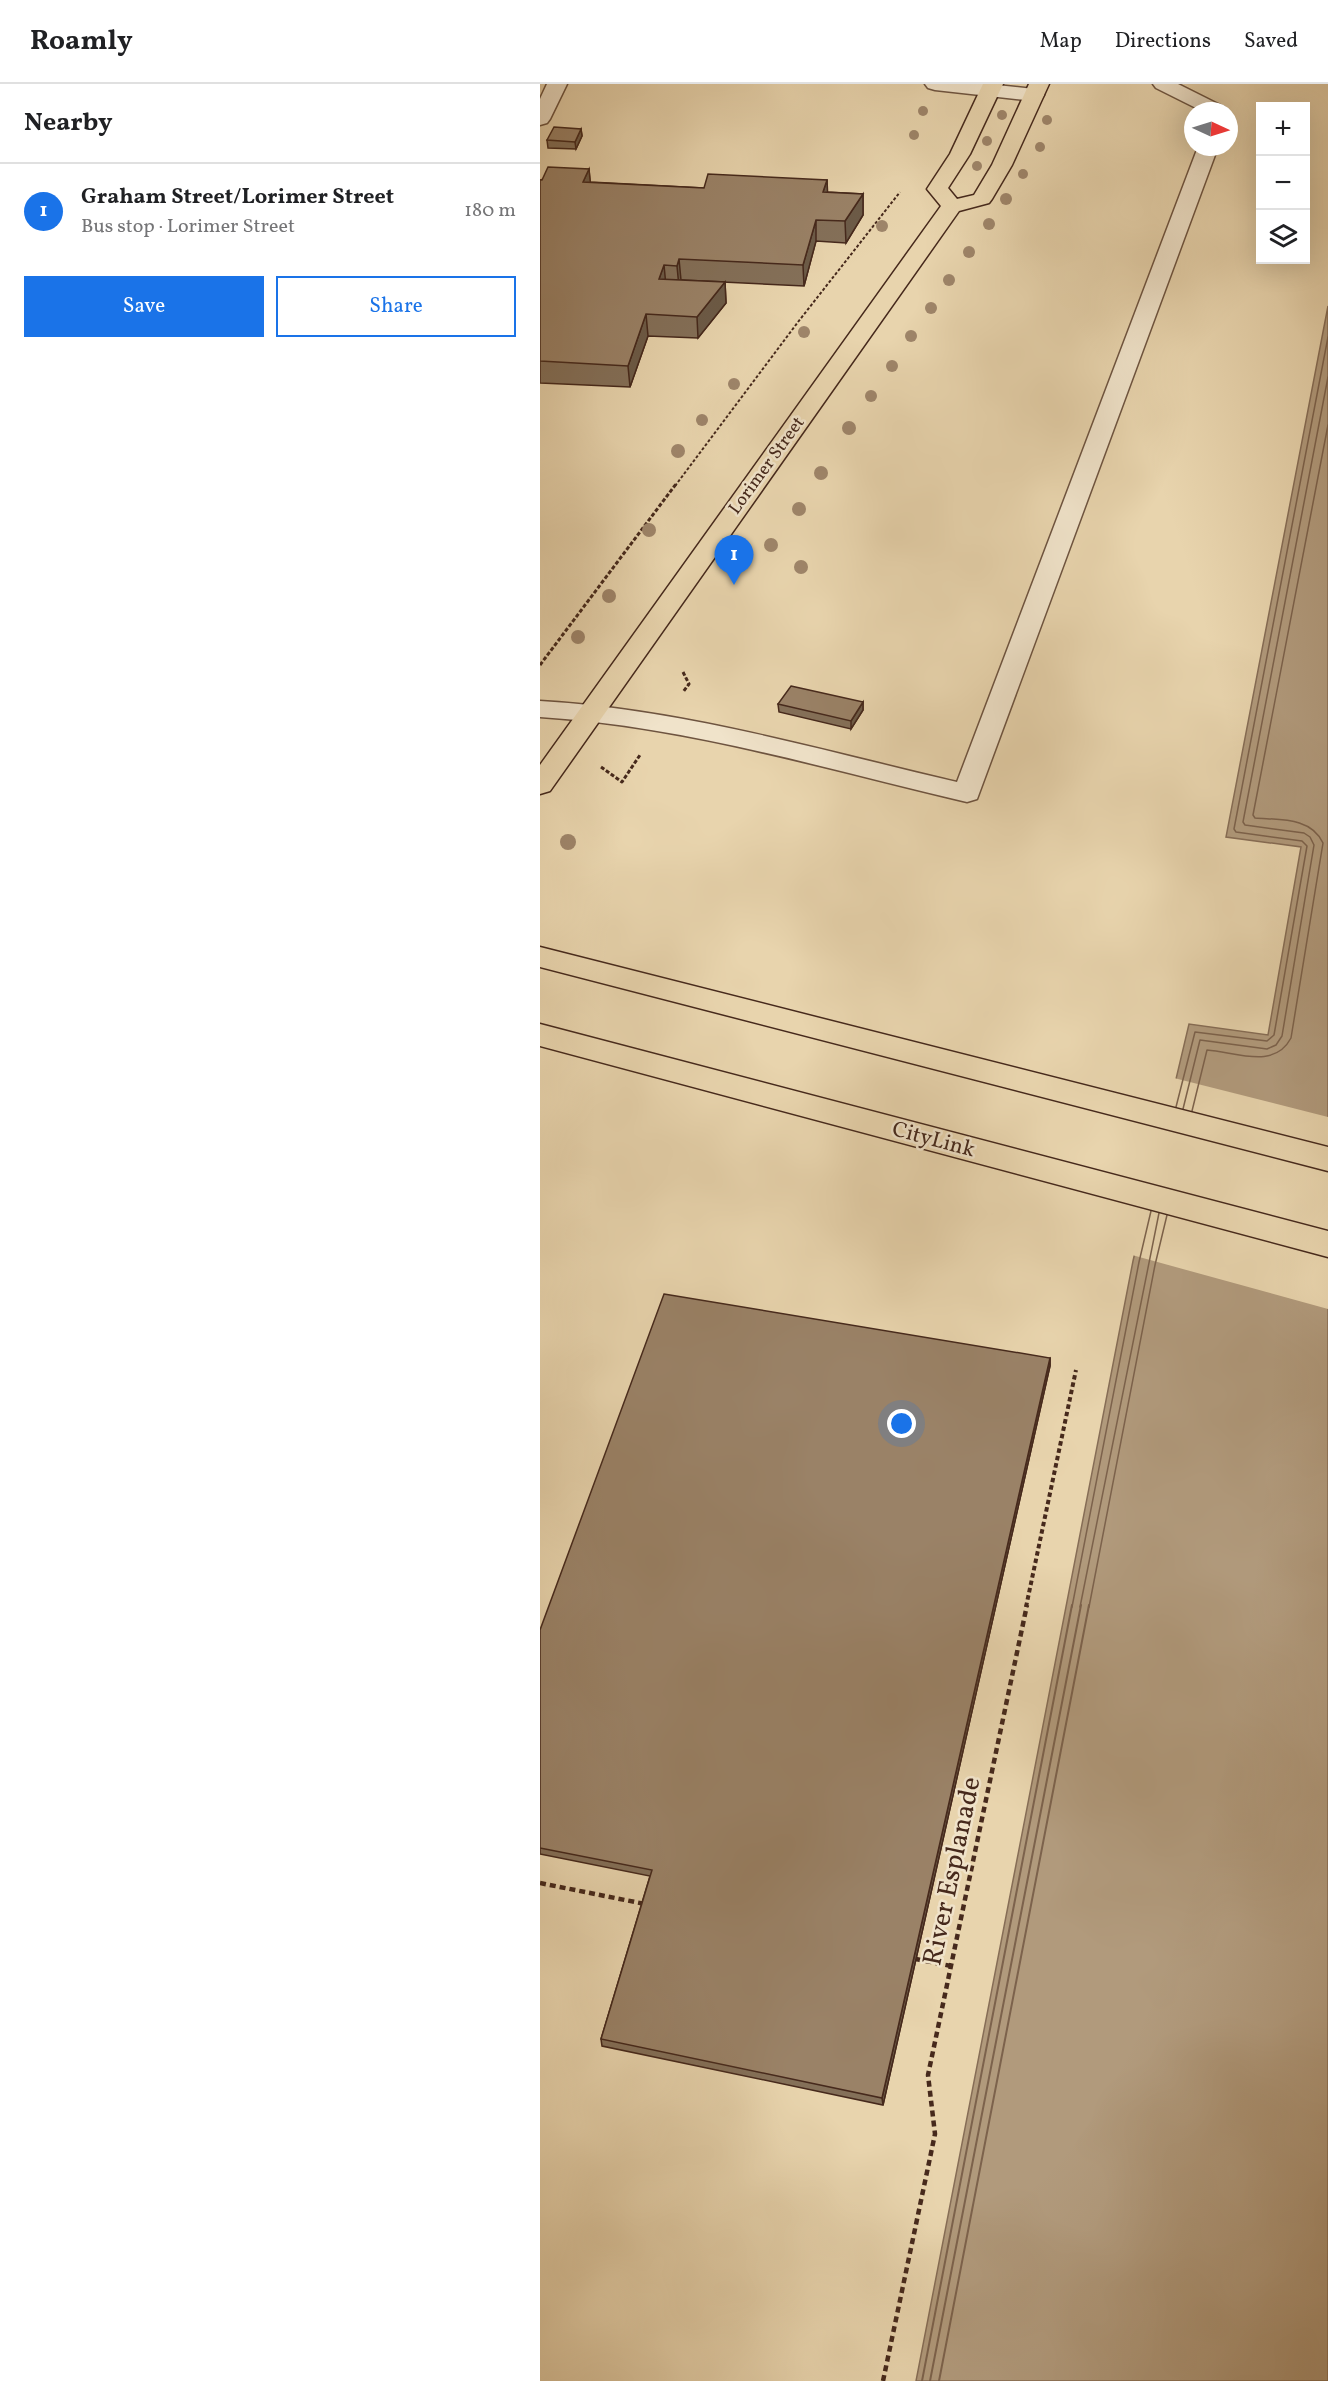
<!DOCTYPE html>
<meta charset="utf-8">
<style>
body{margin:0;font-family:Vollkorn,serif;background:#f6f6f6;color:#202124}
.controls{position:absolute;right:18px;top:18px;display:grid;overflow:hidden;border-radius:0px;box-shadow:0 6px 24px #0002}
.controls button{width:54px;height:54px;display:grid;place-items:center;padding:0;border:0;border-bottom:2px solid #e0e0e0;background:#fff;color:#202124;font:30px sans-serif}
.compass{position:absolute;left:644px;top:18px;width:54px;height:54px;border-radius:50%;background:#fff;box-shadow:0 6px 24px #0002;rotate:94deg}
.you{position:absolute;left:362px;top:1340px;width:21px;height:21px;margin:-15px;border:4px solid #fff;border-radius:50%;background:#1a73e8;box-shadow:0 0 0 9px #1a73e833}
.badge{display:grid;place-items:center;width:39px;height:39px;border-radius:50%;background:#1a73e8;color:#fff;font-size:20px;font-weight:700}
.pin{position:absolute;translate:-50% -50px;filter:drop-shadow(0 2px 3px #0008)}
.pin::after{content:'';position:absolute;top:32px;width:21px;height:18px;background:inherit;clip-path:polygon(0 0,100% 0,50% 100%)}
.list{margin:0;padding:0;list-style:none}
h2{display:flex;justify-content:space-between;align-items:center;height:78px;margin:0;padding:0 24px;font-size:26px}
h2 small{font-size:20px;font-weight:400;color:#757577}
.list li{display:grid;grid-template-columns:39px 1fr auto;gap:18px;align-items:center;box-sizing:border-box;height:96px;padding:0 24px;border-top:2px solid #e0e0e0}
.list b{display:block;font-size:22px;white-space:nowrap}
.list p{margin:0;font-size:20px;white-space:nowrap;color:#757577}
.list em{font-size:20px;font-style:normal;color:#757577}
.actions{display:flex;gap:12px;padding:18px 24px}
.actions a{flex:1;padding:14px 0;border:2px solid #1a73e8;border-radius:0px;text-align:center;font-size:21px;color:#1a73e8}
.actions .main{background:#1a73e8;color:#fff}
.icon{flex:none;width:33px;height:33px;fill:none;stroke:currentColor;stroke-width:2;stroke-linecap:round;stroke-linejoin:round}
.map{position:relative;flex:none;width:788px;height:2297px;overflow:hidden}
header{display:flex;align-items:center;gap:36px;box-sizing:border-box;height:84px;padding:0 30px;background:#fff;border-bottom:2px solid #e0e0e0}
header strong{font-size:28px}
nav{display:flex;gap:33px;margin-inline-start:auto;font-size:21px}
main{display:flex}
aside{flex:1;background:#fff}
.map>svg:first-child{display:block}
.water{fill:#b19a7c;stroke:#866d56;stroke-width:1.5}
.pier{fill:#e8d4ad}
.lines{fill:none;stroke-linecap:round;stroke-linejoin:round}
.shore-far1{stroke:#7c624c;stroke-width:1.5}
.shore{stroke:#7c624c;stroke-width:2}
.minor-casing{stroke:#6e5440;stroke-width:3}
.major-casing{stroke:#46291c;stroke-width:3}
.highway-casing{stroke:#46291c;stroke-width:3}
.path-far3{stroke:#46291c;stroke-width:2;stroke-dasharray:3 2;stroke-linecap:butt}
.path-far2{stroke:#46291c;stroke-width:3;stroke-dasharray:4 2;stroke-linecap:butt}
.path-far1{stroke:#46291c;stroke-width:4;stroke-dasharray:4.5 3;stroke-linecap:butt}
.path{stroke:#46291c;stroke-width:4.5;stroke-dasharray:6 4;stroke-linecap:butt}
.minor{fill:#f0e3ca;fill-rule:evenodd}
.major{fill:#e8d4ad;fill-rule:evenodd}
.highway{fill:#e8d4ad;fill-rule:evenodd}
.tree{fill:#9e856a}
.wall{fill:#847059;stroke:#46291c;stroke-width:1.5}
.shaded-wall{fill:#6c5b48;stroke:#46291c;stroke-width:1.5}
.building{fill:#9a8267;stroke:#46291c;stroke-width:1.5}
.labels{text-anchor:middle;stroke-width:5;stroke-linejoin:round;paint-order:stroke}
.far-street-label{font-size:18px;fill:#46291c;stroke:#f0e3ca}
.street-label{font-size:22px;fill:#46291c;stroke:#f0e3ca}
.near-street-label{font-size:27px;fill:#46291c;stroke:#f0e3ca}
</style>
<header>
<strong>Roamly</strong>
<nav><a>Map</a><a>Directions</a><a>Saved</a></nav>
</header>
<main>
<aside>
<h2>Nearby<small></small></h2>
<ul class="list">
<li><span class="badge">1</span><div><b>Graham Street/Lorimer Street</b><p>Bus stop · Lorimer Street</p></div><em>180 m</em></li>
</ul>
<div class="actions"><a class="main">Save</a><a>Share</a></div>
</aside>
<div class="map">
<svg width="788" height="2297" viewBox="0 0 788 2297">
<rect width="100%" height="100%" fill="#e8d4ad"/>
<filter id="stains"><feTurbulence type="fractalNoise" baseFrequency=".00333" numOctaves="4"/><feColorMatrix values="0 0 0 0 .2 0 0 0 0 .09 0 0 0 0 .02 0 0 0 .5 -.17"/></filter>
<radialGradient id="worn" r=".72"><stop offset=".6" stop-color="#630" stop-opacity="0"/><stop offset="1" stop-color="#630" stop-opacity=".3"/></radialGradient>
<path class="water" d="M788,222V2297H376L593,1177L649,940L728,951L761,763L686,753Z"/>
<path class="pier" d="M634,994L788,1033V1225L592,1171Z"/>
<g class="lines">
<path class="shore-far1" d="M636,1023L655,948L727,957L734,951L767,762L762,757L696,748L694,745L788,253
M643,1025L660,956L727,965L736,961L742,952L774,761L770,753L764,749L705,741L703,738L788,293
M652,1027L667,966C696,968 734,986 751,954L783,759C771,733 740,736 715,734L713,731L788,341
M532,1523L599,1178L611,1127
M540,1523L619,1129
M549,1523L615,1181L627,1131"/>
<path class="shore" d="M382,2297L532,1521
M390,2297L541,1521
M399,2297L549,1521"/>
<defs>
<path id="minor" d="M7,0H27L10,35L7,39L0,41V15Z
M385,0H447L494,5L501,7L504,11L501,15L494,17L395,6L388,4Z
M613,0H638L684,23L687,27H662L616,4Z
M658,63H678L437,715L427,718C286,685 145,642 0,633V617C142,625 279,666 417,698Z"/>
<path id="major" d="M443,0H463L430,70L408,104L417,115L434,111L452,81L489,0H509L472,81L452,115L449,119L419,127L10,707L0,710V681L401,122L387,105L410,70Z"/>
<path id="highway" d="M0,863L788,1063V1087L0,883Z
M0,940L788,1147V1173L0,962Z"/>
</defs>
<use href="#minor" class="minor-casing"/>
<use href="#major" class="major-casing"/>
<use href="#highway" class="highway-casing"/>
<path class="path-far3" d="M135,402L258,238L360,108"/>
<path class="path-far2" d="M0,581L136,400
M143,588L149,600L143,608
M61,683L82,698L100,671"/>
<path class="path-far1" d="M486,1523L536,1286"/>
<path class="path" d="M0,1799L105,1820
M376,1875L411,1882
M343,2297L395,2050L388,1991L487,1521"/>
<use href="#minor" class="minor"/>
<use href="#major" class="major"/>
<use href="#highway" class="highway"/>
</g>
<g class="tree">
<circle cx="383" cy="27" r="5"/>
<circle cx="462" cy="31" r="5"/>
<circle cx="507" cy="36" r="5"/>
<circle cx="374" cy="51" r="5"/>
<circle cx="447" cy="57" r="5"/>
<circle cx="500" cy="63" r="5"/>
<circle cx="437" cy="82" r="5"/>
<circle cx="483" cy="90" r="5"/>
<circle cx="466" cy="115" r="6"/>
<circle cx="449" cy="140" r="6"/>
<circle cx="342" cy="142" r="6"/>
<circle cx="429" cy="168" r="6"/>
<circle cx="409" cy="196" r="6"/>
<circle cx="391" cy="224" r="6"/>
<circle cx="264" cy="248" r="6"/>
<circle cx="371" cy="252" r="6"/>
<circle cx="352" cy="282" r="6"/>
<circle cx="194" cy="300" r="6"/>
<circle cx="331" cy="312" r="6"/>
<circle cx="162" cy="336" r="6"/>
<circle cx="309" cy="344" r="7"/>
<circle cx="138" cy="367" r="7"/>
<circle cx="281" cy="389" r="7"/>
<circle cx="259" cy="425" r="7"/>
<circle cx="109" cy="446" r="7"/>
<circle cx="231" cy="461" r="7"/>
<circle cx="261" cy="483" r="7"/>
<circle cx="69" cy="512" r="7"/>
<circle cx="38" cy="553" r="7"/>
<circle cx="28" cy="758" r="8"/>
</g>
<path class="wall" d="M41,45L42,52L36,65L8,64L7,56Z
M49,85L50,98L164,104L287,96V108L323,110V131L306,159L276,157L264,202L141,196L185,198L186,219L158,254L108,252L90,303L0,299V96Z
M323,618V626L311,645L239,628L238,620Z
M510,1274V1282L343,2021L62,1962L61,1955L110,1792L0,1770V1546Z"/>
<path class="shaded-wall" d="M41,45L42,52L36,65L35,58Z
M49,85L51,105L43,98Z
M287,96L288,117L283,108Z
M323,110V131L306,159L305,137Z
M276,136V157L264,202L263,181Z
M139,175L141,196L139,203L137,182Z
M124,181L126,202L119,195Z
M185,198L186,219L158,254L157,233Z
M106,230L108,252L90,303L88,282Z
M323,618V626L311,645V637Z
M510,1274V1282L343,2021L342,2014Z"/>
<path class="building" d="M14,43L41,45L35,58L7,56Z
M8,83L49,85L43,98L164,104L168,90L287,96L283,108L323,110L305,137L276,136L263,181L139,175L137,182L124,181L119,195L185,198L157,233L106,230L88,282L0,277V96H2Z
M251,602L323,618L311,637L238,620Z
M124,1210L510,1274L342,2014L61,1955L112,1786L0,1764V1546Z"/>
<g class="labels">
<g class="far-street-label">
<text transform="translate(226 381) rotate(-54)" y="6">Lorimer Street</text>
</g>
<g class="street-label">
<text transform="translate(394 1054) rotate(15)" y="8">CityLink</text>
</g>
<g class="near-street-label">
<text transform="translate(411 1787) rotate(-78)" y="9">River Esplanade</text>
</g>
</g>
<rect width="100%" height="100%" filter="url(#stains)"/>
<rect width="100%" height="100%" fill="url(#worn)"/>
</svg>
<div class="controls">
<button>+</button>
<button>−</button>
<button><svg class="icon" aria-label="layers" viewBox="0 0 24 24"><path d="M12 4l9 5-9 5-9-5zM3 14l9 5 9-5"/></svg></button>
</div>
<svg class="compass" viewBox="-18 -18 36 36"><path d="M0-13l5 13h-10z" fill="#e53935"/><path d="M0 13l5-13h-10z" fill="#757577"/></svg>
<div class="you"></div>
<div class="pin badge" style="left:194px;top:501px">1</div>
</div>
</main>
